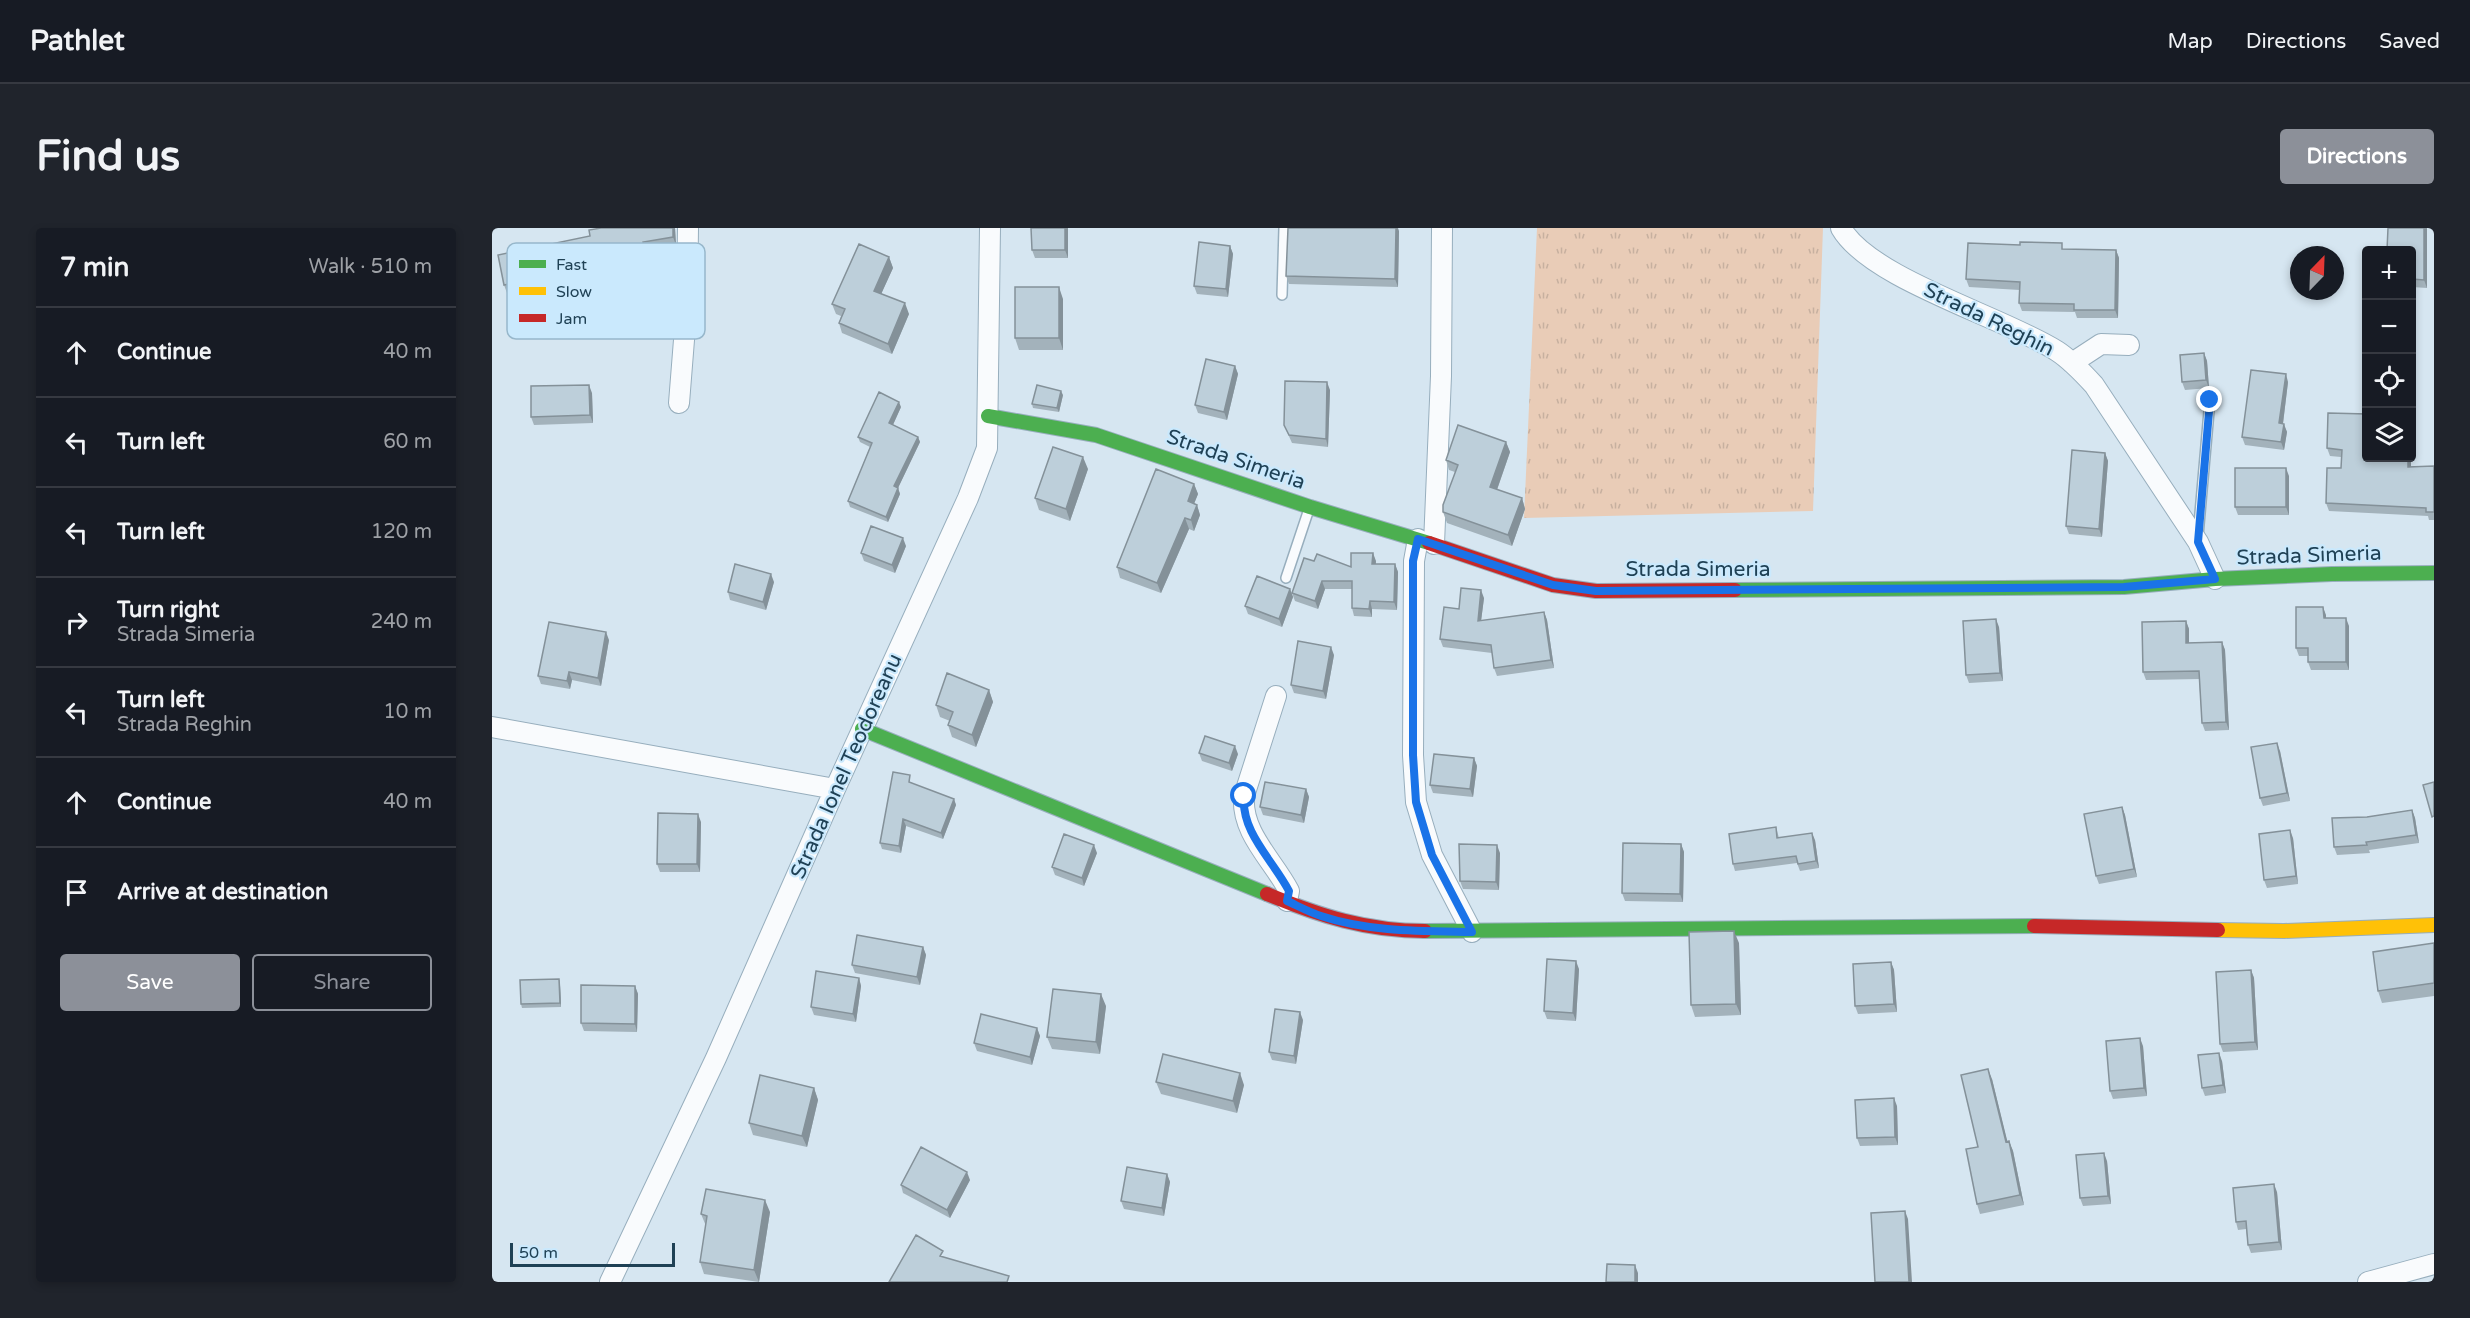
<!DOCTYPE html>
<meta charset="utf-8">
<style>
body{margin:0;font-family:"Varela Round",sans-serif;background:#20242c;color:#f1f3f6}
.controls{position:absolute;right:18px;top:18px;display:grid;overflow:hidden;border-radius:6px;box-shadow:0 3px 9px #0003}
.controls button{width:54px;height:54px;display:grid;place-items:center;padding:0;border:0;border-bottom:2px solid #363941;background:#171b24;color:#f1f3f6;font:30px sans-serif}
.compass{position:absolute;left:1798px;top:18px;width:54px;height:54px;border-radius:50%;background:#171b24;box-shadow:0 3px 9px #0003;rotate:23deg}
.scale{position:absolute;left:18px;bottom:15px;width:165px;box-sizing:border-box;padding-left:6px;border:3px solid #1f4155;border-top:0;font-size:16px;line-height:21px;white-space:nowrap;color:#1f4155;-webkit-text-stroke:4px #cae9fd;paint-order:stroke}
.stop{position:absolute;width:18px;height:18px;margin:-14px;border:4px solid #1a73e8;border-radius:50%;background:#fff}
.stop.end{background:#1a73e8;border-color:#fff;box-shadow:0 2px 6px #0008}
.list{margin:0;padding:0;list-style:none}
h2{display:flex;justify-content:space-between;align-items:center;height:78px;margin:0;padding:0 24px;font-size:26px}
h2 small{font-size:20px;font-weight:400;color:#9ea1a6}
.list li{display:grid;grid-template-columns:39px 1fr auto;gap:18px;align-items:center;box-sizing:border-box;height:90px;padding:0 24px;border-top:2px solid #363941}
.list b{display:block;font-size:22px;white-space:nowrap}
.list p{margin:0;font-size:20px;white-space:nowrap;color:#9ea1a6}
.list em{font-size:20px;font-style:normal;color:#9ea1a6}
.actions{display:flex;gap:12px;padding:18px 24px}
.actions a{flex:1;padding:14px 0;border:2px solid #8c9099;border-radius:6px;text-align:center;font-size:21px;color:#8c9099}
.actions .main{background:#8c9099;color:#fff}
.icon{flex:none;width:33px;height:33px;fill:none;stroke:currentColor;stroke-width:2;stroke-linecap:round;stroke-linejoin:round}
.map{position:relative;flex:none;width:1942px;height:1054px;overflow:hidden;border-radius:6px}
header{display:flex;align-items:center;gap:36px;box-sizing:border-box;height:84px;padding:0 30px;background:#171b24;border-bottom:2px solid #363941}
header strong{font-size:28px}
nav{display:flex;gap:33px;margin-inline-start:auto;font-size:21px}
.intro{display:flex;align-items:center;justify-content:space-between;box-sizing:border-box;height:144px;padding:0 36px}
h1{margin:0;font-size:42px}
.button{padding:15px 27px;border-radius:6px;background:#8c9099;color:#fff;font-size:21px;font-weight:700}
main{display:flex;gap:36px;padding:0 36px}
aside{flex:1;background:#171b24;border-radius:6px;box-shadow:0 3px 9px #0003}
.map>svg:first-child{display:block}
.grass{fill:url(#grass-tufts)}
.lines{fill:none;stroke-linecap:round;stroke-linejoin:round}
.lane-casing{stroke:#97aebd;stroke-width:12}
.street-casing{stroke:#97aebd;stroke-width:22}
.fast-casing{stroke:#97aebd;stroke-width:16}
.slow-casing{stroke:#97aebd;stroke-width:16}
.jam-casing{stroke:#97aebd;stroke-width:16}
.lane{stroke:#f9fbfd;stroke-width:9}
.street{stroke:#f9fbfd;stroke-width:20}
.fast{stroke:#4caf50;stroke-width:14}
.slow{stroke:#ffc107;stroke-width:14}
.jam{stroke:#c62828;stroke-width:14}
.wall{fill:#a3b2bb}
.shaded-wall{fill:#849199}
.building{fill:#bdcfda;stroke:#849199;stroke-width:1.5}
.route{stroke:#1a73e8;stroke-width:8}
.labels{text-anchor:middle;stroke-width:4.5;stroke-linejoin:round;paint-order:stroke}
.street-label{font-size:21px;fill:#1f4155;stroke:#cae9fd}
.key{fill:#cae9fd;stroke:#97b7cb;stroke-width:1.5}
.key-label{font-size:16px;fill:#1f4155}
</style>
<header>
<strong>Pathlet</strong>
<nav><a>Map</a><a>Directions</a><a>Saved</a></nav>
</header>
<div class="intro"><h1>Find us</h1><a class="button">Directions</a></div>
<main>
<aside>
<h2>7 min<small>Walk · 510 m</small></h2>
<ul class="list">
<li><svg class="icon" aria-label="ahead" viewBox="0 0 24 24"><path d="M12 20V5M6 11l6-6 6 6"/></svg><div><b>Continue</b></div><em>40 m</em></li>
<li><svg class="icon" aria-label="left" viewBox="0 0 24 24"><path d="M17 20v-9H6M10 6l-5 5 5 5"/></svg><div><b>Turn left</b></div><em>60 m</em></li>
<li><svg class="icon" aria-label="left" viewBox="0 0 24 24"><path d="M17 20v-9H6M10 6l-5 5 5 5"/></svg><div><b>Turn left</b></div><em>120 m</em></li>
<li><svg class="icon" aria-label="right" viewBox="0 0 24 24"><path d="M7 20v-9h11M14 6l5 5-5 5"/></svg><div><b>Turn right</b><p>Strada Simeria</p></div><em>240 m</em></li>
<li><svg class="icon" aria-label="left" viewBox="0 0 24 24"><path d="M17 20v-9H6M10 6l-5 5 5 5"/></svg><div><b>Turn left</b><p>Strada Reghin</p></div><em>10 m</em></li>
<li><svg class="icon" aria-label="ahead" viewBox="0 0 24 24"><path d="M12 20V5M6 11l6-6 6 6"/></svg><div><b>Continue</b></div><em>40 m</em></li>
<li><svg class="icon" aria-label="arrive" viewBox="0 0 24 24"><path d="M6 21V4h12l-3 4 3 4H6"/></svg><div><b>Arrive at destination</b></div></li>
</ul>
<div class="actions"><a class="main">Save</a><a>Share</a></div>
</aside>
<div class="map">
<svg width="1942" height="1054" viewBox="0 0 1942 1054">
<defs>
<pattern id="grass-tufts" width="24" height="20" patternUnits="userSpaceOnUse" patternTransform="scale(1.5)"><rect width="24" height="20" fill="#e9ccb7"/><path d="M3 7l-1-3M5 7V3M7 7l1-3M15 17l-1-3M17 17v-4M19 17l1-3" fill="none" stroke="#c7b09f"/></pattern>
</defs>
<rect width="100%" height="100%" fill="#d6e6f1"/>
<path class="grass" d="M1045,0H1331L1321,283L1032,290Z"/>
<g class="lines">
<defs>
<path id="lane" d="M90,51C94,69 94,84 111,93L195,74
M790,67L792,0
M1706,308L1718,172
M794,350L817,281"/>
<path id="street" d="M1349,0C1378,51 1512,89 1565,123C1579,132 1591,145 1602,157L1706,314L1723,351
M1580,135L1609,116L1637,117
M187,175L195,74L196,0
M926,311L922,333L921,527L924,574L940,627L980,704
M942,316L949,148L950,0
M784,468L752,568C749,605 781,632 797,663L795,673
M0,499L343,561
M118,1054L224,830L343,561L476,270L495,220L498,0
M1876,1054L1942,1036"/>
<path id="fast" d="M496,188L604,207L818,279L937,315
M1243,362L1632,359L1723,351L1840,346L1942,345
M370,501L775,666
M933,703L1542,698"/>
<path id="slow" d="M1726,702L1792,703L1942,697"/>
<path id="jam" d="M937,315L1061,357L1104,363L1243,362
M775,666C828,688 875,703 933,703
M1542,698L1726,702"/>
</defs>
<use href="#lane" class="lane-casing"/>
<use href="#street" class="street-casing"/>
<use href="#fast" class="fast-casing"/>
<use href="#slow" class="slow-casing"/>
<use href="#jam" class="jam-casing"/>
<use href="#lane" class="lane"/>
<use href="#street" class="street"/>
<use href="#fast" class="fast"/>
<use href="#slow" class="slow"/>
<use href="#jam" class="jam"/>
</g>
<path class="wall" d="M109,0H183L184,17L154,22L157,36L94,46L89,44L77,49V52L15,65L12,57L98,8Z
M576,0V30H543L540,22Z
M1896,0H1935V60L1920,59V22Z
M855,1L907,3L906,59L797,56L794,48Z
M738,18L741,26L736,69L705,66L702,58Z
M1572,21L1624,22L1627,30L1626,90H1585L1583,84L1530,83L1527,75L1528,62L1477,59L1474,51Z
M397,29L401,40L389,66L417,86L400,126L350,105L347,95L349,88L344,86L340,76Z
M571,71V122H527L523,110Z
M1712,125L1715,133L1717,160L1693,162L1690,154Z
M743,138L746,146L735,192L706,185L703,177Z
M1796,154L1791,196L1795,204L1792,222L1753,217L1750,209Z
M838,162L836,219L800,215L792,197Z
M100,165L101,195L42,197L39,189Z
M571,167L567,184L541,180L540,176Z
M409,179L401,197L426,209L428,214L406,260L408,266L396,294L358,279L356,273L378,219L368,214L366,209Z
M1836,185L1875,230H1919V239L1942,238V292H1937L1936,288L1837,283L1834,275L1849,240V229L1838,228L1835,220Z
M1014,214L1018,224L1005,262L1030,270L1033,281L1020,318L955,295L951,284L963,244L957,242L954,232Z
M1613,225L1616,233L1610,309L1577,306L1574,298Z
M596,241L578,293L547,282L543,270Z
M1797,248V287H1746L1743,279Z
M702,256L706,266L702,276L705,277L708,287L702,303L697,301L669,365L628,350L625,339Z
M414,318L403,345L372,333L369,325Z
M881,325L884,336H903L906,344L905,382L880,381V389L862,388L860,380V361H833L826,381L803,373L800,365L822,333L859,339Z
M282,354L274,382L238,372L236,364Z
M798,361L801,369L790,399L756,386L753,378Z
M992,370L989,393L1052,384L1055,392L1062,440L1005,448L1002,440L1000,425L951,419L948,411L967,381Z
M1831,379L1834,390L1857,398V442H1819L1816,434V428H1807L1804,420Z
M1694,393L1697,401V415L1730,414L1733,422L1737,502L1713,503L1710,495L1707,451L1654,452L1651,444Z
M1507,399L1511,453L1477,455L1474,447Z
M117,412L109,458L80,452L78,461L49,456L46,448Z
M842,427L834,471L802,465L799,457Z
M497,462L501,474L484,519L460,509L456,497L458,493L448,489L444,477Z
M1788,523L1798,573L1771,578L1768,570Z
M707,525L746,526L740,543L710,533Z
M982,530L985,538L981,569L941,565L938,557Z
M420,554V556L462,571L464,577L451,611L414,598L409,625L390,621L388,615Z
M814,561L817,569L812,595L771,587L768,579Z
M1630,579L1633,587L1645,649L1607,656L1604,648Z
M1920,582L1923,590L1927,615L1877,622L1878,625L1845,627L1842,619L1875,589Z
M209,594L208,644H168L165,636Z
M1284,599L1287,610L1323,612L1327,640L1308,643L1305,635L1243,643L1241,636Z
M1801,610L1806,656L1775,660L1772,652Z
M1189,616L1192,624L1191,674L1133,673L1130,665Z
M605,625L592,658L563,647L560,639Z
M1008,625L1007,662L971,661L968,653Z
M1247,715L1249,787L1203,789L1199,777Z
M1942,715V768L1890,775L1886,763Z
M431,719L434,727L428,757L363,745L360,737Z
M1399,734L1402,742L1405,784L1366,786L1363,778Z
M1087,741L1084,793L1055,791L1052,783Z
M1759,742L1762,750L1766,822L1731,824L1728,816Z
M367,750L369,758L364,794L322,787L319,779Z
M67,751L68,755L69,779L30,780L29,776Z
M143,758L146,766L145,804L92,803L89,795Z
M614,778L608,826L560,821L555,809Z
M811,792L804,836L780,832L777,824Z
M545,800L548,808L540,837L485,823L482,815Z
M1651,818L1655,868L1621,871L1618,863Z
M1730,833L1734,865L1713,868L1710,860Z
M1500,851L1515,913H1517L1521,923L1532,977L1488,986L1485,976L1486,919Z
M664,854L752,857L745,885L669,866Z
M322,860L326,872L315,919L261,907L257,895Z
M1405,878L1406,917L1368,918L1365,910Z
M1615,933L1619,976L1591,978L1588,970Z
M675,946L678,954L672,988L632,981L629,973Z
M478,952L458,990L411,965L409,957Z
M1785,964L1790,1022L1759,1025L1756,1017L1754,1001L1746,1002L1744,994Z
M278,984L267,1054L212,1046L208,1034L214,998L209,986Z"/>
<path class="shaded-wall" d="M181,0H183L184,17L181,9Z
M573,0H576V30L573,22Z
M904,0H906L907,3L906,59L903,51Z
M1932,0H1935V60L1932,52Z
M151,14L154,22L157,36L154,28Z
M738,18L741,26L736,69L734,61Z
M1624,22L1627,30L1626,90L1623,82Z
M397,29L401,40L386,73L382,63Z
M567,59L571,71V122L567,110Z
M413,75L417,86L400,126L396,116Z
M1712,125L1715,133L1717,160L1714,152Z
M743,138L746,146L735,192L732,184Z
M1794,146L1796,154L1790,203L1787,195Z
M835,154L838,162L836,219L834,211Z
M97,157L100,165L101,195L98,187Z
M569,163L571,167L567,184L565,180Z
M407,174L409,179L399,201L397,195Z
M1792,196L1795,204L1792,222L1789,214Z
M426,209L428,214L406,260L408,266L396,294L394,289L402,258Z
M1014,214L1018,224L1002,270L998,259Z
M1613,225L1616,233L1610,309L1607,301Z
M591,229L596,241L578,293L574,281Z
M1916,230H1919V247L1916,239Z
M1794,240L1797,248V287L1794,279Z
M702,256L706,266L699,283L696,273Z
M1030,270L1033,281L1020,318L1016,307Z
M705,277L708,287L702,303L699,292Z
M693,290L697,301L669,365L665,355Z
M411,310L414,318L403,345L400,337Z
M881,325L884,333L883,344L880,336Z
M903,336L906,344L905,382L902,374Z
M279,346L282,354L274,382L271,374Z
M830,353L833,361L826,381L823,373Z
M798,361L801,369L790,399L787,391Z
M989,362L992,370L988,401L986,393Z
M878,373L880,381V389L877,381Z
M1831,379L1834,387V398L1832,390Z
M1052,384L1055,392L1062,440L1059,432Z
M1854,390L1857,398V442L1854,434Z
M1504,391L1507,399L1511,453L1508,445Z
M1694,393L1697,401V423L1694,415Z
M114,404L117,412L109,458L106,450Z
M1730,414L1733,422L1737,502L1734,494Z
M839,419L842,427L834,471L831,463Z
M77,444L80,452L78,461L75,453Z
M497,462L501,474L484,519L480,507Z
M1785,515L1788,523L1798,573L1795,565Z
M743,518L746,526L740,543L737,535Z
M982,530L985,538L981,569L978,561Z
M814,561L817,569L812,595L809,587Z
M462,571L464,577L451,611L449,605Z
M1630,579L1633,587L1645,649L1642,641Z
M1920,582L1923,590L1927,615L1924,607Z
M206,586L209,594L208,644L205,636Z
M411,591L414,598L409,625L407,618Z
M1798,602L1801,610L1806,656L1804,648Z
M1320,605L1323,612L1327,640L1324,633Z
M1189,616L1192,624L1191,674L1188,666Z
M602,617L605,625L592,658L590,650Z
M1005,617L1008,625L1007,662L1004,654Z
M1242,703L1247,715L1249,787L1244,776Z
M431,719L434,727L428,757L425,749Z
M1084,733L1087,741L1084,793L1081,785Z
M1399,734L1402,742L1405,784L1402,776Z
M1759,742L1762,750L1766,822L1763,814Z
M367,750L369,758L364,794L361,786Z
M67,751L68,755L69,779L68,775Z
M143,758L146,766L145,804L143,796Z
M609,766L614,778L608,826L604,814Z
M808,784L811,792L804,836L802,828Z
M545,800L548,808L540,837L538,829Z
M1648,810L1651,818L1655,868L1652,860Z
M1727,825L1730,833L1734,865L1731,857Z
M1496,841L1500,851L1518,924L1514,914Z
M748,845L752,857L745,885L741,873Z
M322,860L326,872L315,919L310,908Z
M1402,870L1405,878L1406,917L1403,909Z
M1517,913L1521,923L1532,977L1528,967Z
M1612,925L1615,933L1619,976L1616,968Z
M475,944L478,952L458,990L455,982Z
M675,946L678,954L672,988L670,980Z
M1782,956L1785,964L1790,1022L1787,1014Z
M273,972L278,984L267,1054L262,1042Z
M1413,983L1416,991L1420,1054H1417Z
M1143,1037L1146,1045V1054H1143Z"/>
<path class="building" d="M109,0H181V9L151,14L154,28L91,38L86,36L74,41V44L12,57L6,27L98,8L97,2Z
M539,0H573V22H540Z
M796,0H904L903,51L794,48Z
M1896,0H1932V52L1920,51V22H1895Z
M707,14L738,18L734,61L702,58Z
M1528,14L1570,15V21L1624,22L1623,82H1582V76L1527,75L1528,54L1474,51L1476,15L1528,17Z
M367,16L397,29L382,63L413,75L396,116L347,95L353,81L340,76Z
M523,59H567V110H523Z
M1712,125L1714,152L1690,154L1688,127Z
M714,131L743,138L732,184L703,177Z
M1759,142L1794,146L1787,195L1792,196L1789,214L1750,209Z
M793,153L835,154L834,211L797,207L792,197Z
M97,157L98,187L39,189V158Z
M545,157L569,163L565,180L540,176Z
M387,164L407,174L397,195L426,209L402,258L406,260L394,289L356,273L380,215L366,209Z
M1836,185L1875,186V230H1916V239L1942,238V284H1934V280L1834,275L1835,240H1849L1850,222L1835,220Z
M966,197L1014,214L998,259L1030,270L1016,307L951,284V277L966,237L954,232Z
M561,219L591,229L574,281L543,270Z
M1580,222L1613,225L1607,301L1574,298Z
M1743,240H1794V279H1743Z
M664,241L702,256L696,273L705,277L699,292L693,290L665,355L625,339Z
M379,298L411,310L400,337L369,325Z
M859,325H881L880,336H903L902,374L878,373L877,381L860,380V353H830L823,373L800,365L812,330L822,333L825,326L859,339Z
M243,336L279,346L271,374L236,364Z
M765,348L798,361L787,391L753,378Z
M969,360L989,362L986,393L1052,384L1059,432L1002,440L999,417L948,411L952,379L967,381Z
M1804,379H1831L1832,390H1854V434H1816V420H1804Z
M1504,391L1508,445L1474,447L1471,393Z
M1694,393V415L1730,414L1734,494L1710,495L1707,443L1651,444L1650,394Z
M57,394L114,404L106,450L77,444L75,453L46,448Z
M806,413L839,419L831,463L799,457Z
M455,445L497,462L480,507L456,497L461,484L444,477Z
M713,508L743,518L737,535L707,525Z
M1785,515L1795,565L1768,570L1759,519Z
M942,526L982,530L978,561L938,557Z
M401,544L418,547L417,554L462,571L449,605L411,591L407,618L388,615Z
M773,554L814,561L809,587L768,579Z
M1942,554V588L1940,589L1931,557Z
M1630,579L1642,641L1604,648L1592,586Z
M1920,582L1924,607L1874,614L1875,617L1842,619L1840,590L1875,589Z
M166,585L206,586L205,636H165Z
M1284,599L1285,610L1320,605L1324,633L1306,636L1304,628L1241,636L1237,606Z
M1798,602L1804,648L1772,652L1767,606Z
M572,606L602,617L590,650L560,639Z
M1131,615L1189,616L1188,666L1130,665Z
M967,616L1005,617L1004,654L968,653Z
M1242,703L1244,776L1199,777L1197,704Z
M365,707L431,719L425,749L360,737Z
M1942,715V755L1886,763L1881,724Z
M1055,731L1084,733L1081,785L1052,783Z
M1399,734L1402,776L1363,778L1361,736Z
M1759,742L1763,814L1728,816L1724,744Z
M324,743L367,750L361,786L319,779Z
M67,751L68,775L29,776L28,752Z
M89,757L143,758V796L89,795Z
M561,761L609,766L604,814L555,809Z
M783,781L808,784L802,828L777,824Z
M489,786L545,800L538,829L482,815Z
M1648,810L1652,860L1618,863L1614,813Z
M1727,825L1731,857L1710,860L1706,827Z
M671,826L748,845L741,873L664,854Z
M1496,841L1514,914L1517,913L1528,967L1485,976L1474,921L1486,919L1469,847Z
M268,847L322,860L310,908L257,895Z
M1402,870L1403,909L1365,910L1363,872Z
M429,919L475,944L455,982L409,957Z
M1612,925L1616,968L1588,970L1584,927Z
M635,939L675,946L670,980L629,973Z
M1782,956L1787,1014L1756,1017L1754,993L1744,994L1741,960Z
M214,961L273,972L262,1042L208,1034L215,988L209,986Z
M1413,983L1417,1054H1383L1379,985Z
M424,1007L451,1023L448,1028L517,1048L515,1054H397Z
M1115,1036L1143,1037V1054H1114Z"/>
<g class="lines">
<path class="route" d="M752,568C749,605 781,632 797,663L795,673C806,678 817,684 829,688C877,704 930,703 980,704L940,627L924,574L921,527V333L926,311L1061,357L1104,363L1632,359L1723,351L1706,314L1718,172"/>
</g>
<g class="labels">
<g class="street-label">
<text transform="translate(1497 91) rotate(26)" y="7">Strada Reghin</text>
<text transform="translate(744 231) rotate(19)" y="7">Strada Simeria</text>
<text transform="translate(1817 327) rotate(-2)" y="7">Strada Simeria</text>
<text x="1206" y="348">Strada Simeria</text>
<text transform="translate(354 538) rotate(-66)" y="7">Strada Ionel Teodoreanu</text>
</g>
</g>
<rect x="15" y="15" width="198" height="96" rx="9" class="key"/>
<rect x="27" y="32" width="27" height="8" fill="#4caf50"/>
<rect x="27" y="59" width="27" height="8" fill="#ffc107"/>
<rect x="27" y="86" width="27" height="8" fill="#c62828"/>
<g class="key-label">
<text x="64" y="42">Fast</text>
<text x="64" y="69">Slow</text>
<text x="64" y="96">Jam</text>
</g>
</svg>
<div class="controls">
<button>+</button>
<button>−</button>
<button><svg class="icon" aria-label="locate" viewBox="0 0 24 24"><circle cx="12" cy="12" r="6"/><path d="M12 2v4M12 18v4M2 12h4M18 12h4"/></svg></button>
<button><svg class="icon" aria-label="layers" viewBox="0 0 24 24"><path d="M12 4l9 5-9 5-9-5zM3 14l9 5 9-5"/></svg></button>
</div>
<svg class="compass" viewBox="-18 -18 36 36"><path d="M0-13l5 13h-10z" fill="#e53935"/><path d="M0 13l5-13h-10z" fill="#9ea1a6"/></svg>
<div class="scale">50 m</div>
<div class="stop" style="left:752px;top:568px"></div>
<div class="stop end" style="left:1718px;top:172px"></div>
</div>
</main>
